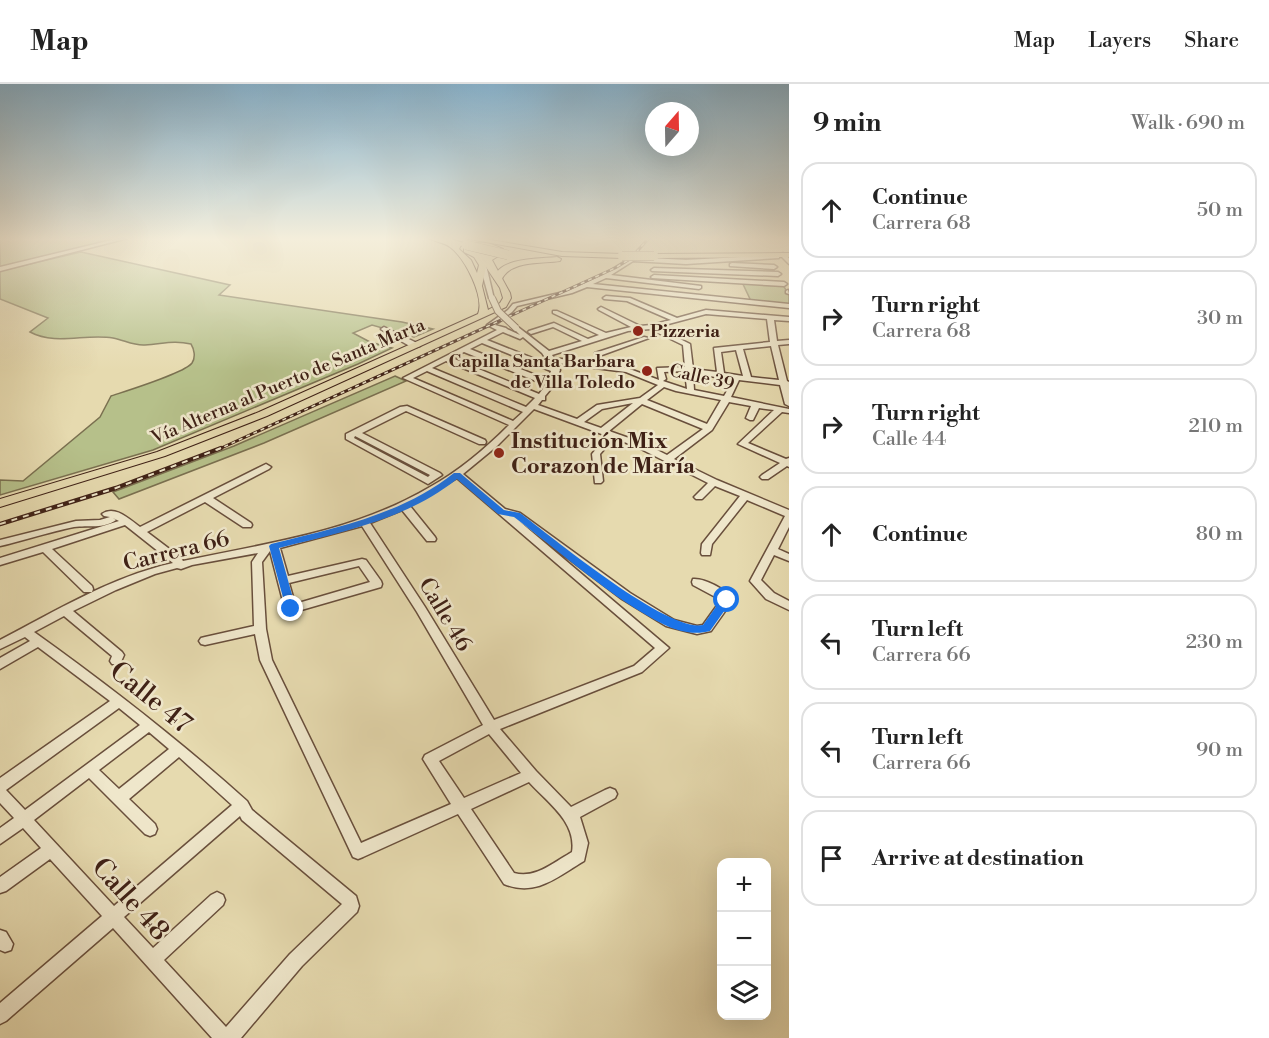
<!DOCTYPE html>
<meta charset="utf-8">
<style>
body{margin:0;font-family:"Libre Bodoni",serif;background:#f2f2f2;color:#222}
.controls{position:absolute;right:18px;bottom:18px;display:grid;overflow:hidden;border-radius:12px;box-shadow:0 6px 24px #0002}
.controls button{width:54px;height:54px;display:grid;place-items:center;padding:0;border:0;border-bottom:2px solid #e0e0e0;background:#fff;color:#222;font:30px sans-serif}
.compass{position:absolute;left:645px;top:18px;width:54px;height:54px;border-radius:50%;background:#fff;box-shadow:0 6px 24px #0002;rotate:20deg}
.stop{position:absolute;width:18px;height:18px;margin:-14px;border:4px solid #1a73e8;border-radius:50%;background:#fff}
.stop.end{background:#1a73e8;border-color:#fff;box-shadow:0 2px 6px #0008}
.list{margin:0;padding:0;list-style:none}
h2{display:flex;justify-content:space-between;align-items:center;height:78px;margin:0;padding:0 24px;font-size:26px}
h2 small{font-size:20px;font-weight:400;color:#767676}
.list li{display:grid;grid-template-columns:39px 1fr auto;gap:18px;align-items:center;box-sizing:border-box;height:96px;margin:0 12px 12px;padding:0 12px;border:2px solid #e0e0e0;border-radius:18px}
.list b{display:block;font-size:22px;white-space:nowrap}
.list p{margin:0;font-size:20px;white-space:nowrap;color:#767676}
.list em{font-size:20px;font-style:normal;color:#767676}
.icon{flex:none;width:33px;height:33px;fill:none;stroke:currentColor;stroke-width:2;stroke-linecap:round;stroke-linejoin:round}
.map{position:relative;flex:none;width:789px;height:954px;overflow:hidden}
header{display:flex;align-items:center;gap:36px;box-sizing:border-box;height:84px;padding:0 30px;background:#fff;border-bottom:2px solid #e0e0e0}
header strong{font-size:28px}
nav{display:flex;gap:33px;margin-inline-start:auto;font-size:21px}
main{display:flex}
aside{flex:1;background:#fff}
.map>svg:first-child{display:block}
.green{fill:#b6c08a;stroke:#7a7050;stroke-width:1.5}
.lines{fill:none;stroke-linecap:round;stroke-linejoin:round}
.minor-casing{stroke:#694f3c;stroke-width:3}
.major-casing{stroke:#3f2116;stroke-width:2}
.highway-casing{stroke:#3f2116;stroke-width:2}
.minor{fill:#efe7cb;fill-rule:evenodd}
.major{fill:#e6daaf;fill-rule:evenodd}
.highway{fill:#e6daaf;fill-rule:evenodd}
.rail-far1-casing{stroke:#3f2116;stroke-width:3}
.rail-casing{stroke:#3f2116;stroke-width:4.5}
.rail-far1{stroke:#efe7cb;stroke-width:1.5;stroke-dasharray:4;stroke-linecap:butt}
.rail{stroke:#efe7cb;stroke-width:2;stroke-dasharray:6;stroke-linecap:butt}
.minor-bridge-casing{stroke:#694f3c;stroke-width:8;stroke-linecap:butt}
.highway-bridge-casing{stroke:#3f2116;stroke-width:10;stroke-linecap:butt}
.minor-bridge{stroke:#efe7cb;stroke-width:6}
.highway-bridge{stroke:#e6daaf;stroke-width:9}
.route{fill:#1a73e8}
.poi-dot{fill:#8f2418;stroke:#efe7cb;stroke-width:2}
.labels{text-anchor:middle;stroke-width:5;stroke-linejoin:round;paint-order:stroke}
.far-poi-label{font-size:18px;font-weight:bold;fill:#3f2116;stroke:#efe7cb;text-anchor:start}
.far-street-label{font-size:18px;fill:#3f2116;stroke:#efe7cb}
.poi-label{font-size:22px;font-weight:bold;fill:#3f2116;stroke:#efe7cb;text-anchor:start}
.street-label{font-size:22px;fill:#3f2116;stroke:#efe7cb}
.near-street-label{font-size:27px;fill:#3f2116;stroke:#efe7cb}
</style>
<header>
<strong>Map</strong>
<nav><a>Map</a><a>Layers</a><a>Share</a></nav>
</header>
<main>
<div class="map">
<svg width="789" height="954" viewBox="0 0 789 954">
<rect width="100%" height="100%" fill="#e6daaf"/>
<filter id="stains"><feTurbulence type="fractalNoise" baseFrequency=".00333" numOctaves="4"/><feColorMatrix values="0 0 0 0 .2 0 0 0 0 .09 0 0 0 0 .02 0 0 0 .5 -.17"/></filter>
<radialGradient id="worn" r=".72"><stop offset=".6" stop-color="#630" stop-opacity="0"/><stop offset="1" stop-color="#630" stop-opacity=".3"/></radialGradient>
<path class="green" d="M0,154H121L0,184Z
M81,168L230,201L219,211L402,238L433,245L414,253L372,241L353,249L370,258L392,264L358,280L153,366L0,411V396L23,397L100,333L111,312C126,307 185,289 192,279C196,273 194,265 191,260C173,256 163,260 145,261C134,262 124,256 113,254C86,249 56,262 30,248L48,234L0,215V187Z
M742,198L783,201L789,211V221L751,217Z
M395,292L406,297L264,359L119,415L113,408L234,362Z"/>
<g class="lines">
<defs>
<path id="minor" d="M120,154H128L0,187V183Z
M783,169L789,174V180L780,171Z
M777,171L779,172V174L686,180L633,177L611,191L701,202V204L699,205L606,194L593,200L789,220V224L587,203L572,209L517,222L512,228L495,241L506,244L507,245L520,251L513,244L518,243L549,267L582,257L553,243L531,250L528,248L529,247L554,239L588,255L599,251L553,229V227H557L606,249L631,243L599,226L598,225L601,223L640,242L651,241L671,236L627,217L604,215L603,214L606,212L630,214L677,234L706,226L789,233V237L774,236L777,257L789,256V260L778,261L787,297L789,298V322L785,320L780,301L739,296L731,313L789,325V329L782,328L748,359L786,375L789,374V383L787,382L768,395H762L760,393L762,391L780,379L738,360L774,326L759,324L753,336H750L746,334L751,322L729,318L712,346L674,375L717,396L789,426V443L778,465L789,470V477L774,471L761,496L774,509L789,517V526L766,515L750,497L785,432L747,416L712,460L710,471H702L701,469L702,460L740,412L715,402L702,415H696L694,413L708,399L637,363L614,354L600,370L603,397L601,399H595L592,370L607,352L534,325L497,362L463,390L505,425L520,429L630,509L674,536L697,542L703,541L721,516L693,501L692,498L693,495C705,494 727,506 733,516L711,547L697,550L666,542L622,515L519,437L669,564L642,588L500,645L536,687L571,723L605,706L610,704L615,706L617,710L615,714L580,733L588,759L584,777C557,793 536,813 504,800L458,730L363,773L358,775L353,773L260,576L255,550L205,561L201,560L199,557L201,554L205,553L254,542L252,478L258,469L192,481L181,485L177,484L155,490L116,506L73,527L122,568L124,571L120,580H112L110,577L112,572L64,532L34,548C108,601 179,656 247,717L252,726L356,812L359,822L357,828L302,882L241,954H212L113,844L6,937L0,940V919L102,832L50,775L6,807L0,809V793L41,764L23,744L0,760V744L14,734L0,719V694L110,617L38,563L0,585V574L30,557L25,553L0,565V556C56,527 111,493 173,479L125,441L52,465L92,502L93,505L92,508H84L43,468L0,481V474L119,437L113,434L116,436C104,445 88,441 74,443C49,448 25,456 0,462V456L76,437L100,436L110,433L104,432L102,430C115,421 129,435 140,443L266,380L271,383L269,385L213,414L251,439L252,441L251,443H243L205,418L147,448L180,473L183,477C268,459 354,448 430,403C459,387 485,365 509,341L403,294L497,246L487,241L508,226L513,220L568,207L603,191L632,173L686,176ZM706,230L767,235L770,258L714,264L717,288L693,285L690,260L678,254L694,249V247L673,251L657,243ZM650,245L683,261L685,283L657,284L659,296L627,284L554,274L552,271L628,247ZM503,248L520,255L523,253L542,269L550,281L487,256ZM482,259L551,287L548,296L470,265ZM771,262L779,296L751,293L743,265ZM736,266L743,292L724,289L721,268ZM464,268L546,301L539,310L452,274ZM446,277L535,314L526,323L432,284ZM557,279L626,288L658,301L640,314L597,321L577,335L538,321L542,316H545V312L555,300L560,286ZM427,287L523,328L513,337L413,294ZM685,287L687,305L663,297L666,295L664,288ZM693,290L732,295L731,300L724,312L694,306ZM664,303L676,307L721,316L707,340L647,316ZM633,319L601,344L584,338L602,325ZM642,320L703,345L667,371L643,359L609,347ZM457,394L655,564L634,582L494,636L425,523L370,439L402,426L427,457H435L436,455L435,453L410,422ZM362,442L417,528L483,641L425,671L423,675L451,720L361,759L272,576L266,545L262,478L270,467L285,525L287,528L291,529L381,503L382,500L381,497L366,476L362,475L288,492L280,464ZM359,482L370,498L295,520L289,499ZM119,624L140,641L25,726L6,706ZM149,648L169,665L119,705L99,686ZM489,650L521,689L464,714L439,677ZM179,673L232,721L114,822L34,736L89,694L145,750L150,752L155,750L157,745L155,740L129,715ZM529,698C547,718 577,738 572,768C554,778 536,795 514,789L471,725ZM240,732L242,736L342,820L290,870L226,943L164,876L223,821L225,816L223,811L217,808L211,811L153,864L124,833Z
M483,179L486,181L494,215L489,214L480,181Z
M732,179L774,181L777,183L774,185L730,182V180Z
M654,184L778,188L781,190L778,192L652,187L651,186Z
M654,191L784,198L787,200L784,202L652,194L651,193Z
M788,206L789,210L786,209V207Z
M384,243L419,260L420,262L413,264L382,246L381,245Z
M644,253L649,254L602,271L595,269Z
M407,322L485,356L486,358L485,360H479L406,327L362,349L440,389L442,391L428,400L346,355V350L400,323ZM355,352L430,391L428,393L354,354Z
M0,846L6,848L13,860L11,866L5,868L0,866Z"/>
<path id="major" d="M429,154H438L461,161L459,165L471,176L477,189L479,181L474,173L464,168V164C477,155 489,158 503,165V169L492,176L510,209L511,214L506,223L267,332L165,372L0,423V415L157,368L259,328L478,230C485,213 465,174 450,163C444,158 434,158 429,154ZM476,163H488L495,167L483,170L472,166ZM486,183L500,204L503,214L500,219L488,226L482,202Z"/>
<path id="highway" d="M437,154H448L470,161L466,163Z
M464,154H479L562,168L622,170L626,172L622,174L562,172Z
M789,169V173L654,174L650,172L654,170Z
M557,173L561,175L560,177C541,180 509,176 501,197L494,195C498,173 539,175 557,173Z"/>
</defs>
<use href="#minor" class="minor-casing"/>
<use href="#major" class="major-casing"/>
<use href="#highway" class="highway-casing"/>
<use href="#minor" class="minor"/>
<use href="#major" class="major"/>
<use href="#highway" class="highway"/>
<defs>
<path id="rail-far1" d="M217,366L615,184L630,175L649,154"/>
<path id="rail" d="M0,440L116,404L221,364"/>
</defs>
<use href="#rail-far1" class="rail-far1-casing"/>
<use href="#rail" class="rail-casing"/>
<use href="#rail-far1" class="rail-far1"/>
<use href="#rail" class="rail"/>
<defs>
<path id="minor-bridge" d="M492,214L498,227L516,244"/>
<path id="highway-bridge" d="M466,161L508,171
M622,172H654"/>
</defs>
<use href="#minor-bridge" class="minor-bridge-casing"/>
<use href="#highway-bridge" class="highway-bridge-casing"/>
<use href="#minor-bridge" class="minor-bridge"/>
<use href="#highway-bridge" class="highway-bridge"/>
</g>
<linearGradient id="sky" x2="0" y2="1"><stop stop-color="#88b6d3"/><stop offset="0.54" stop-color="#f4eedb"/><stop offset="1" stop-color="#f4eedb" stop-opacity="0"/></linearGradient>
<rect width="789" height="287" fill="url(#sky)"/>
<path class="route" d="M454,389H460L504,426L520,429C552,453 668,549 703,541L723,513H731L732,516L710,547C696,551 679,548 665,541C615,517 559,467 514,433L498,430L457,395C406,436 341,448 279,464L296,525L291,529L287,528L269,462L271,460C335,444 401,431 454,389Z"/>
<g class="poi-dot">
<circle cx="638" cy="247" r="6"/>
<circle cx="647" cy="287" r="6"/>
<circle cx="499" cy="369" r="6"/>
</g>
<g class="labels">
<g class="far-poi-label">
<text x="650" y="253">Pizzeria</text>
<text x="635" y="283" text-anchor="end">Capilla Santa Barbara<tspan x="635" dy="21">de Villa Toledo</tspan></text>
</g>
<g class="far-street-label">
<text transform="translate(702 293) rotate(13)" y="6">Calle 39</text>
<text transform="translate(288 297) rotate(-23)" y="6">Vía Alterna al Puerto de Santa Marta</text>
</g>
<g class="poi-label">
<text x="511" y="364">Institución Mix<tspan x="511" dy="25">Corazon de María</tspan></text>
</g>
<g class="street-label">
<text transform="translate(176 466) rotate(-14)" y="8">Carrera 66</text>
<text transform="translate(446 530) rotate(59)" y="8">Calle 46</text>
</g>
<g class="near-street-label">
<text transform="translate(151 613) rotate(39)" y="9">Calle 47</text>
<text transform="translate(131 815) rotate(48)" y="9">Calle 48</text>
</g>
</g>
<rect width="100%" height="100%" filter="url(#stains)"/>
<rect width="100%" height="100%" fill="url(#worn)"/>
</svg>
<div class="controls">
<button>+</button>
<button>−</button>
<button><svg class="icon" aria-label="layers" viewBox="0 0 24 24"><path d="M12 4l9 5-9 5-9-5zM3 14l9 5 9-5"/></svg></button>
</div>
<svg class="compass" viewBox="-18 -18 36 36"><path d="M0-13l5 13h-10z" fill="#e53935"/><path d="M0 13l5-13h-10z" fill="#767676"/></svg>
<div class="stop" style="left:727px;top:516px"></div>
<div class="stop end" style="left:291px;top:525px"></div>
</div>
<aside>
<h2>9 min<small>Walk · 690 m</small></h2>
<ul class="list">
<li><svg class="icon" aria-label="ahead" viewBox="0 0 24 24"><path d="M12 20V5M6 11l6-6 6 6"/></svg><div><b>Continue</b><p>Carrera 68</p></div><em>50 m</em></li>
<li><svg class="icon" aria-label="right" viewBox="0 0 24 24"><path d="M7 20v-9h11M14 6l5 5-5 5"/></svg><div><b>Turn right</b><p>Carrera 68</p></div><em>30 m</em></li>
<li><svg class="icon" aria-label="right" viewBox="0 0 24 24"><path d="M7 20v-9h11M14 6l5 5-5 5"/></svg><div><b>Turn right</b><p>Calle 44</p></div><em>210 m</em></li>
<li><svg class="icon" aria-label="ahead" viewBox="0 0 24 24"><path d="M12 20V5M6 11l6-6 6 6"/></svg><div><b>Continue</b></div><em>80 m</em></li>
<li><svg class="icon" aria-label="left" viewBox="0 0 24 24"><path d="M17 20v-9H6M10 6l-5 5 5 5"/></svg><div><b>Turn left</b><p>Carrera 66</p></div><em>230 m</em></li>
<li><svg class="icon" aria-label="left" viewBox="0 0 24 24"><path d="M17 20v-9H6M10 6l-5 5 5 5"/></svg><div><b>Turn left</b><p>Carrera 66</p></div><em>90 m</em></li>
<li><svg class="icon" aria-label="arrive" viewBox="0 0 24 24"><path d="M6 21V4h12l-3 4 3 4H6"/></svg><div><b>Arrive at destination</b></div></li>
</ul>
</aside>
</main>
